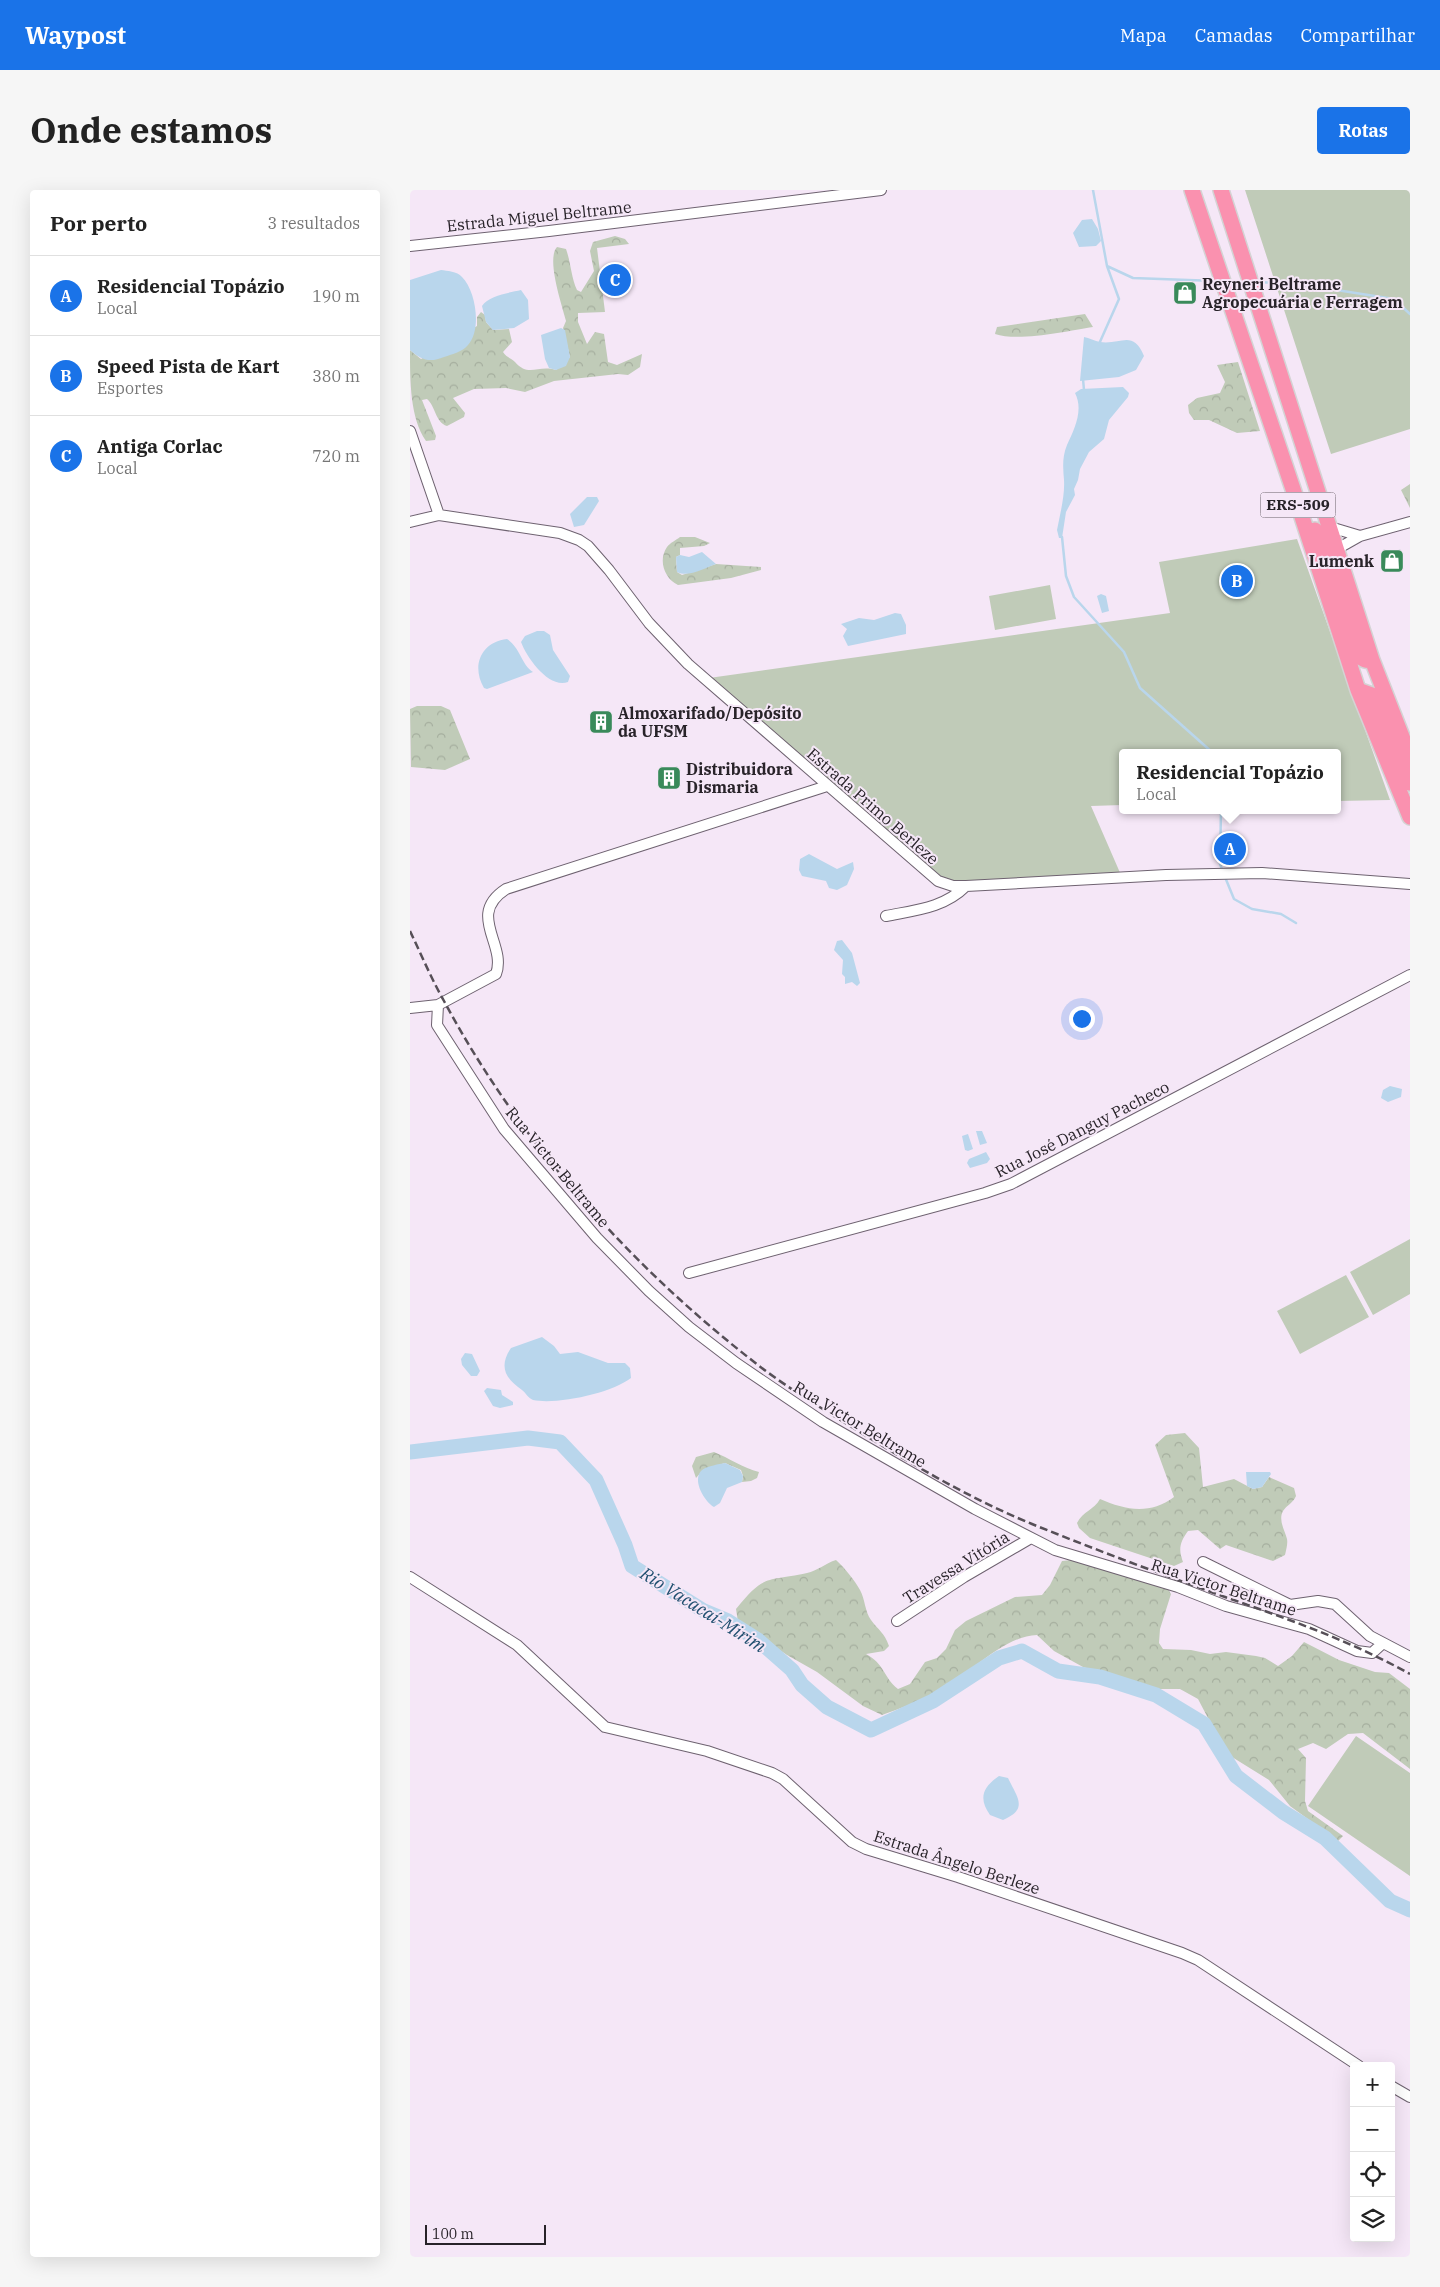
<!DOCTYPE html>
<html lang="pt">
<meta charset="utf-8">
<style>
body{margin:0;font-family:"IBM Plex Serif",serif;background:#f6f6f6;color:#222}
.controls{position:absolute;right:15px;bottom:15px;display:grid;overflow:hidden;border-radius:5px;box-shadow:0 5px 20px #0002}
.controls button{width:45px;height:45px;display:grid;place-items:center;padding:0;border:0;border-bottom:1px solid #e0e0e0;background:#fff;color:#222;font:25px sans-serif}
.scale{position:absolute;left:15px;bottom:12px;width:121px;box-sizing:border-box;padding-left:5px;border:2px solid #282329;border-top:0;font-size:14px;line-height:18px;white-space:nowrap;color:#282329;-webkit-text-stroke:4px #f5e7f7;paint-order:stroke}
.you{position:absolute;left:671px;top:828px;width:18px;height:18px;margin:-12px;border:4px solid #fff;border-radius:50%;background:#1a73e8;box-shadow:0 0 0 8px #1a73e833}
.badge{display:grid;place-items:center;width:32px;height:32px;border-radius:50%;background:#1a73e8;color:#fff;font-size:16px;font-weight:700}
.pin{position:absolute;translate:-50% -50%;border:2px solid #fff;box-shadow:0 1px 5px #0006}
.popup{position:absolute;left:709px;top:559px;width:222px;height:65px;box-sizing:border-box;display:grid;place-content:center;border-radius:5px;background:#fff;filter:drop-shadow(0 1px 4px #0005);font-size:16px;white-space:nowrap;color:#767676}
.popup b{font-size:19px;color:#222}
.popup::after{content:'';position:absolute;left:50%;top:100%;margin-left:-10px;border:10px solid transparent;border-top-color:#fff}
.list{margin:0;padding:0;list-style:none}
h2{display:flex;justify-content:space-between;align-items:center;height:65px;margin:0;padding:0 20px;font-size:21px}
h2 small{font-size:16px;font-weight:400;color:#767676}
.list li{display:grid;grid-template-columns:32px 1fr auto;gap:15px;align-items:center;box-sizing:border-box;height:80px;padding:0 20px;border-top:1px solid #e0e0e0}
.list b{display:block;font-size:19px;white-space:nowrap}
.list p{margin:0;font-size:16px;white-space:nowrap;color:#767676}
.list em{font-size:16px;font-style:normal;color:#767676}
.icon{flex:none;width:28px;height:28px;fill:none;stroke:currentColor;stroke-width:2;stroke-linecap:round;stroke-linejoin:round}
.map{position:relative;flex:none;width:1000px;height:2067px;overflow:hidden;border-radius:5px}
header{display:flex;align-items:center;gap:30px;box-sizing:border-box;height:70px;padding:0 25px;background:#1a73e8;color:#fff}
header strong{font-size:24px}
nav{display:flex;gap:28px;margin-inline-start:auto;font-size:18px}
.intro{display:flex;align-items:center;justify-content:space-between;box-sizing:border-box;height:120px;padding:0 30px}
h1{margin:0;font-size:35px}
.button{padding:12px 22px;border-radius:5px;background:#1a73e8;color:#fff;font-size:18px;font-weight:700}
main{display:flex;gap:30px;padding:0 30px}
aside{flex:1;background:#fff;border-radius:5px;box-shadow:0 5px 20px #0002}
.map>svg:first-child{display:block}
.green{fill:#c0cbb8}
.forest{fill:url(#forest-crowns)}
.water{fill:#b9d6ec}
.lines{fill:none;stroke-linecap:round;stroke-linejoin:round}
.stream{stroke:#b9d6ec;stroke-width:2.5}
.river{stroke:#b9d6ec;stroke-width:15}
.minor-casing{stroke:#6e6270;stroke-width:12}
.highway-casing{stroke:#d4d3d4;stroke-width:18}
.minor{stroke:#fff;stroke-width:10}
.highway{stroke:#fa91af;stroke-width:15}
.rail{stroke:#564f57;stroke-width:2.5;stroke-dasharray:8 4;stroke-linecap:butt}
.labels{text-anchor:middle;stroke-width:4;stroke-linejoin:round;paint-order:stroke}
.shield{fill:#f5e7f7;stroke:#665e67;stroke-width:1}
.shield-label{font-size:15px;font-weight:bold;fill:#282329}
.street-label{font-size:16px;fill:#282329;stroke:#f5e7f7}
.poi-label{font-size:16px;font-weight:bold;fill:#282329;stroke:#f5e7f7;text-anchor:start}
.water-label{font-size:18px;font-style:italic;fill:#215070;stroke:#f5e7f7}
</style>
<header>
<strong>Waypost</strong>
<nav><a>Mapa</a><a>Camadas</a><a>Compartilhar</a></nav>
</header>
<div class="intro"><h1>Onde estamos</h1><a class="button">Rotas</a></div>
<main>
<aside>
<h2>Por perto<small>3 resultados</small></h2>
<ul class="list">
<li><span class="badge">A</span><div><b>Residencial Topázio</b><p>Local</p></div><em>190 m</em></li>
<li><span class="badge">B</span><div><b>Speed Pista de Kart</b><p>Esportes</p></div><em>380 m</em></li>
<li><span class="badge">C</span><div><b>Antiga Corlac</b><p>Local</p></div><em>720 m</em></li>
</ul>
</aside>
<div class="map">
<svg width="1000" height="2067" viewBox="0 0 1000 2067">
<defs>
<pattern id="forest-crowns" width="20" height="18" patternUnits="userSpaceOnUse" patternTransform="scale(1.25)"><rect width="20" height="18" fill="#c0cbb8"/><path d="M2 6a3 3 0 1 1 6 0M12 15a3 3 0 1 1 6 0" fill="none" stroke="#a5ae9e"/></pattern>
</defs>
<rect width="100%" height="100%" fill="#f5e7f7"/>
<path class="green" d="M835,0H1000V239L921,264Z
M887,349L980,610L928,611V563H712V615L681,616L711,685L548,692L531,689L299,488L760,423L749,372Z
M640,395L646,429L585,440L579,406Z
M1000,1049V1104L963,1125L940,1082Z
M936,1085L959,1127L890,1164L867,1121Z
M946,1546L1000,1583V1686L898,1616Z"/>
<path class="forest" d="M205,46L215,49L219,54L187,58L195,122L168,123V132L177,154L185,142L194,144L198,172L207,175L232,164L230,177L218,185L208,184L144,191L115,202L96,198L64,199L43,208L55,223L54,227L37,236C25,232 26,217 17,209L12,210L26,246L25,250L16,251C0,228 0,191 0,160L11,169L67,136V127L71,122L75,125L76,132L83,140L99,139L102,152L93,162C96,167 101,168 105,172C119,188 128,174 146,180L160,167L153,138L156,131C152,115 136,69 147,57L156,59C161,73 161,87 167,100L171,102L184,81L180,61L183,52Z
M675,124L683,137C658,141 608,152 585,144L587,137Z
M828,172L850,241L827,243L799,230H784L779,223L778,215L787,208L810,203L815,192L807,175Z
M1000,294V318L991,300Z
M270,347H285L300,353L294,356L270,358V365L266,367L267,382L272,385L306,374L351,377V380L321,388L268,395C254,388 248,370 257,357C260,353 266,350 270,347Z
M7,516H31L40,520L60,569L35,580L1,577L0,519Z
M775,1243L789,1258L793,1297L824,1289L843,1299L852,1297L859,1287L884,1298L886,1306C883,1313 877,1315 873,1321C868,1330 875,1341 877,1349C878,1354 876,1360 875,1365L863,1371L816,1355L810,1359L788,1340L778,1341C770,1352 768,1359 773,1372L764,1376L680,1348L669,1338L667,1333C673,1321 684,1320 690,1309C715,1320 740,1325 764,1307L745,1255L756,1245Z
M304,1262C319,1268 333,1278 349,1282L347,1288L341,1291L332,1292L333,1286L331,1280L315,1273L293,1280L286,1288L282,1276L286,1267Z
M426,1370C433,1376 446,1392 450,1400C455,1409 455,1422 461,1430C469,1441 474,1442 479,1456L474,1461L456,1464C475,1474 473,1487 488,1499L500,1494L515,1472L527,1468L536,1459L545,1440L556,1431L605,1407L632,1405L640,1395L652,1371L662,1370L758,1399L761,1404L750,1439L749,1453L753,1459L781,1460L800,1464L816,1462L846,1466L855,1468L868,1476L882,1466L894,1452L929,1470L965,1482L979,1483L1000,1499V1579L953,1543L938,1544L916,1559L903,1553L888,1559L896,1568L895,1611L898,1621L933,1646L928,1651L880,1616L859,1590L822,1567L810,1551L788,1509L770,1499H744L673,1477L644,1461L627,1445C592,1446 557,1487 527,1503C510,1512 490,1518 472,1525L453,1516L407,1482L377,1465L328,1432L326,1419C355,1383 356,1392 397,1383C407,1381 416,1373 426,1370Z"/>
<path class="water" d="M682,29L688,39L691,51L686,56L669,57L663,43L672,30Z
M31,80C37,81 47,81 52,87C66,101 72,140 58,155C52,162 43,164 34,167C20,173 11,170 0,160V90Z
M111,100L118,110L119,129L104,138L83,140L76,132L72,116C79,105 99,103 111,100Z
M151,138L155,140L160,167L156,176L146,180L139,178L135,169L131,145Z
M674,147C679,148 685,151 690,152C711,155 723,139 734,166L726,180L709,187L670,191Z
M713,197L719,203L718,207L699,230L694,249L679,262L670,279L668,290L664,299L665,305L656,322L652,348H649L647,340C650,324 655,306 654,290C653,278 652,267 657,255C664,240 674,220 665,203L671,199Z
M177,307H187L189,311L174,335L164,337L160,324Z
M292,362L306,374C295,378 278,388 267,382L266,367L270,365L279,367Z
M691,404L696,406L699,421L692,423L687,406Z
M485,423L491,424L496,435V444L438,456L433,446L437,439L431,434L449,428L464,430Z
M127,441H134L140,445L143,460L160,486L158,492C139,499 117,468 111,452L115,446Z
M97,449C110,457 111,474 123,482L77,499L74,498C61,476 71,452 97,449Z
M399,664L427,679L443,672L444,679L437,695L427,700L419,698L416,691L392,686L389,680L390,669Z
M432,750L442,763L450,793L447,796L442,792L435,794V787L432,784L433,770L424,760L427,751Z
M980,896L992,899L991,907L978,912L971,908L973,900Z
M566,941H572L577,953L570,955Z
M558,944L563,959L558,961L555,960L552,946Z
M576,962L580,969L577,973L560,978L557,973L559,969Z
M132,1147L144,1156L150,1164L168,1162L198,1173H215L220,1178L221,1188C202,1203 147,1215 123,1210C118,1208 116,1203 112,1200C96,1189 88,1177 101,1158Z
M55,1163L62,1164L70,1181L67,1186H61L52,1175L51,1169Z
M77,1198L91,1200L92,1205L103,1212V1215L90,1218L83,1216L74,1201Z
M315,1273L330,1280L333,1286L332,1292L317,1298L310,1313L304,1317C295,1312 281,1290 292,1280C298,1276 309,1274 315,1273Z
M836,1282H860L861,1284L852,1297L843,1299L837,1296Z
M589,1586L598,1588C607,1607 619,1619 593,1630L580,1625C568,1608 573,1597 589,1586Z"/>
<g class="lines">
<path class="stream" d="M683,0L697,76L723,88L806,91
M819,91L836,92
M847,92L888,94L984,109L1000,124
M689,154L709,109L697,76
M673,189L674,200
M652,347L656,386L664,407L714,462L730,498L803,563
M811,620L810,674L813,682
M815,687L824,709L842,719L871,724L886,733"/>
<path class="river" d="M0,1262L118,1248L150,1252L186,1290L215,1355L222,1376L294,1421L318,1431L348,1450L382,1480L392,1495L417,1517L461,1540L523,1511L589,1468L612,1461L648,1481L690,1487L746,1505L794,1534L826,1586L873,1622L915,1648L980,1711L1000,1720"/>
<defs>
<path id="minor" d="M0,56L139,41L471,0
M0,241L29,325L150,343L169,350L178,356L199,380L239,433L278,474L528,691L543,696H556L756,685L852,683L1000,694
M0,332L29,325
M920,337L950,346
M927,359L950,346L1000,332
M476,726C506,720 534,718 556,696
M28,815L27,835L94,939L187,1048L239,1101L279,1137L326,1173L413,1232L565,1319L645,1360L768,1397L816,1416L899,1439L947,1461L962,1463L973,1453
M0,818L28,815L86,784C97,754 56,725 96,699L417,596
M279,1083L575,1003L601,994L1000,785
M793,1372L880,1415L908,1411L925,1414L960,1446L1000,1467
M0,1387L107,1455L195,1537L297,1561L362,1583L373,1589L442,1652L456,1659L548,1687L772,1763L788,1770L949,1876
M487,1431L554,1387L621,1348
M981,1896L1000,1907"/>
<path id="highway" d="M782,0L883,299L948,500L1000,627
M811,0L962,470L1000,567
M905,340L913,357L946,460C950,467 953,472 962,470
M948,500L962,505L1000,593"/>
</defs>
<use href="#minor" class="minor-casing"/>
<use href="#highway" class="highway-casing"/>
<use href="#minor" class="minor"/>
<use href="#highway" class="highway"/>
<path class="rail" d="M0,741C11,764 21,788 34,811C110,953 221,1077 348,1175C379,1199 413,1219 445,1239C501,1274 561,1309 622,1334C686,1360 751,1384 815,1407C878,1429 941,1451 1000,1484"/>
</g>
<defs>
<symbol id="shop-square" viewBox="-11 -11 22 22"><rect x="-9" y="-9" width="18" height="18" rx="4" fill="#398a5a" stroke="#f5e7f7"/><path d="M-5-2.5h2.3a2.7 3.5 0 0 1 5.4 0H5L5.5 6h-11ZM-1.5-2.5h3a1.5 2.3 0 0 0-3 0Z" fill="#fff"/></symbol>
<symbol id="building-square" viewBox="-11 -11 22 22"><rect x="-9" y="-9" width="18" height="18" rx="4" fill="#398a5a" stroke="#f5e7f7"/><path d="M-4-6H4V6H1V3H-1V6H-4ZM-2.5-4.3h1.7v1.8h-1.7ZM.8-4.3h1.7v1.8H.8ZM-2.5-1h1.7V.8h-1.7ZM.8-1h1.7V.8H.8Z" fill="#fff"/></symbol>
</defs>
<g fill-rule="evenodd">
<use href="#shop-square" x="761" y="89" width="28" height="28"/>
<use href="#shop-square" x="968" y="357" width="28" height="28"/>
<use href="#building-square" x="177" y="518" width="28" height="28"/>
<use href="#building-square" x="245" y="574" width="28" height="28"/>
</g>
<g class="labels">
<rect class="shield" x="850.5" y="302.5" width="75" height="25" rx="4"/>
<g class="shield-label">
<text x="888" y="320">ERS-509</text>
</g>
<g class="street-label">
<text transform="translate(129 26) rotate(-6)" y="6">Estrada Miguel Beltrame</text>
<text transform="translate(463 616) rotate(41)" y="6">Estrada Primo Berleze</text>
<text transform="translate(672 939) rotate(-27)" y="6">Rua José Danguy Pacheco</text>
<text transform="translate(148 977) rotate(50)" y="6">Rua Victor Beltrame</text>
<text transform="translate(450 1234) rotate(31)" y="6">Rua Victor Beltrame</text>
<text transform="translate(546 1377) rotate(-32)" y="6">Travessa Vitória</text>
<text transform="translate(814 1397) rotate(18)" y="6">Rua Victor Beltrame</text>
<text transform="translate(547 1672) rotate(18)" y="6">Estrada Ângelo Berleze</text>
</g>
<g class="poi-label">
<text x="792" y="100">Reyneri Beltrame<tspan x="792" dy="18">Agropecuária e Ferragem</tspan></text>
<text x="964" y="377" text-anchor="end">Lumenk</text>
<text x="208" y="529">Almoxarifado/Depósito<tspan x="208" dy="18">da UFSM</tspan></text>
<text x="276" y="585">Distribuidora<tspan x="276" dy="18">Dismaria</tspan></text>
</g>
<g class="water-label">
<text transform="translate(293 1420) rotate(32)" y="6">Rio Vacacaí-Mirim</text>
</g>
</g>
</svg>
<div class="controls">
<button>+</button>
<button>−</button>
<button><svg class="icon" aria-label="locate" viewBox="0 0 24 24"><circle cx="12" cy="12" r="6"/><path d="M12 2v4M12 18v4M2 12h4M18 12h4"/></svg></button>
<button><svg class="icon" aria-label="layers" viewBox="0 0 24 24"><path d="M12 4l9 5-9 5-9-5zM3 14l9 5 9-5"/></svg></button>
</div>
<div class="scale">100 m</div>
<div class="you"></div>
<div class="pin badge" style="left:820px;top:659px">A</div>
<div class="popup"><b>Residencial Topázio</b>Local</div>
<div class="pin badge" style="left:827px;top:391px">B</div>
<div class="pin badge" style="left:205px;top:90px">C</div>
</div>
</main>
